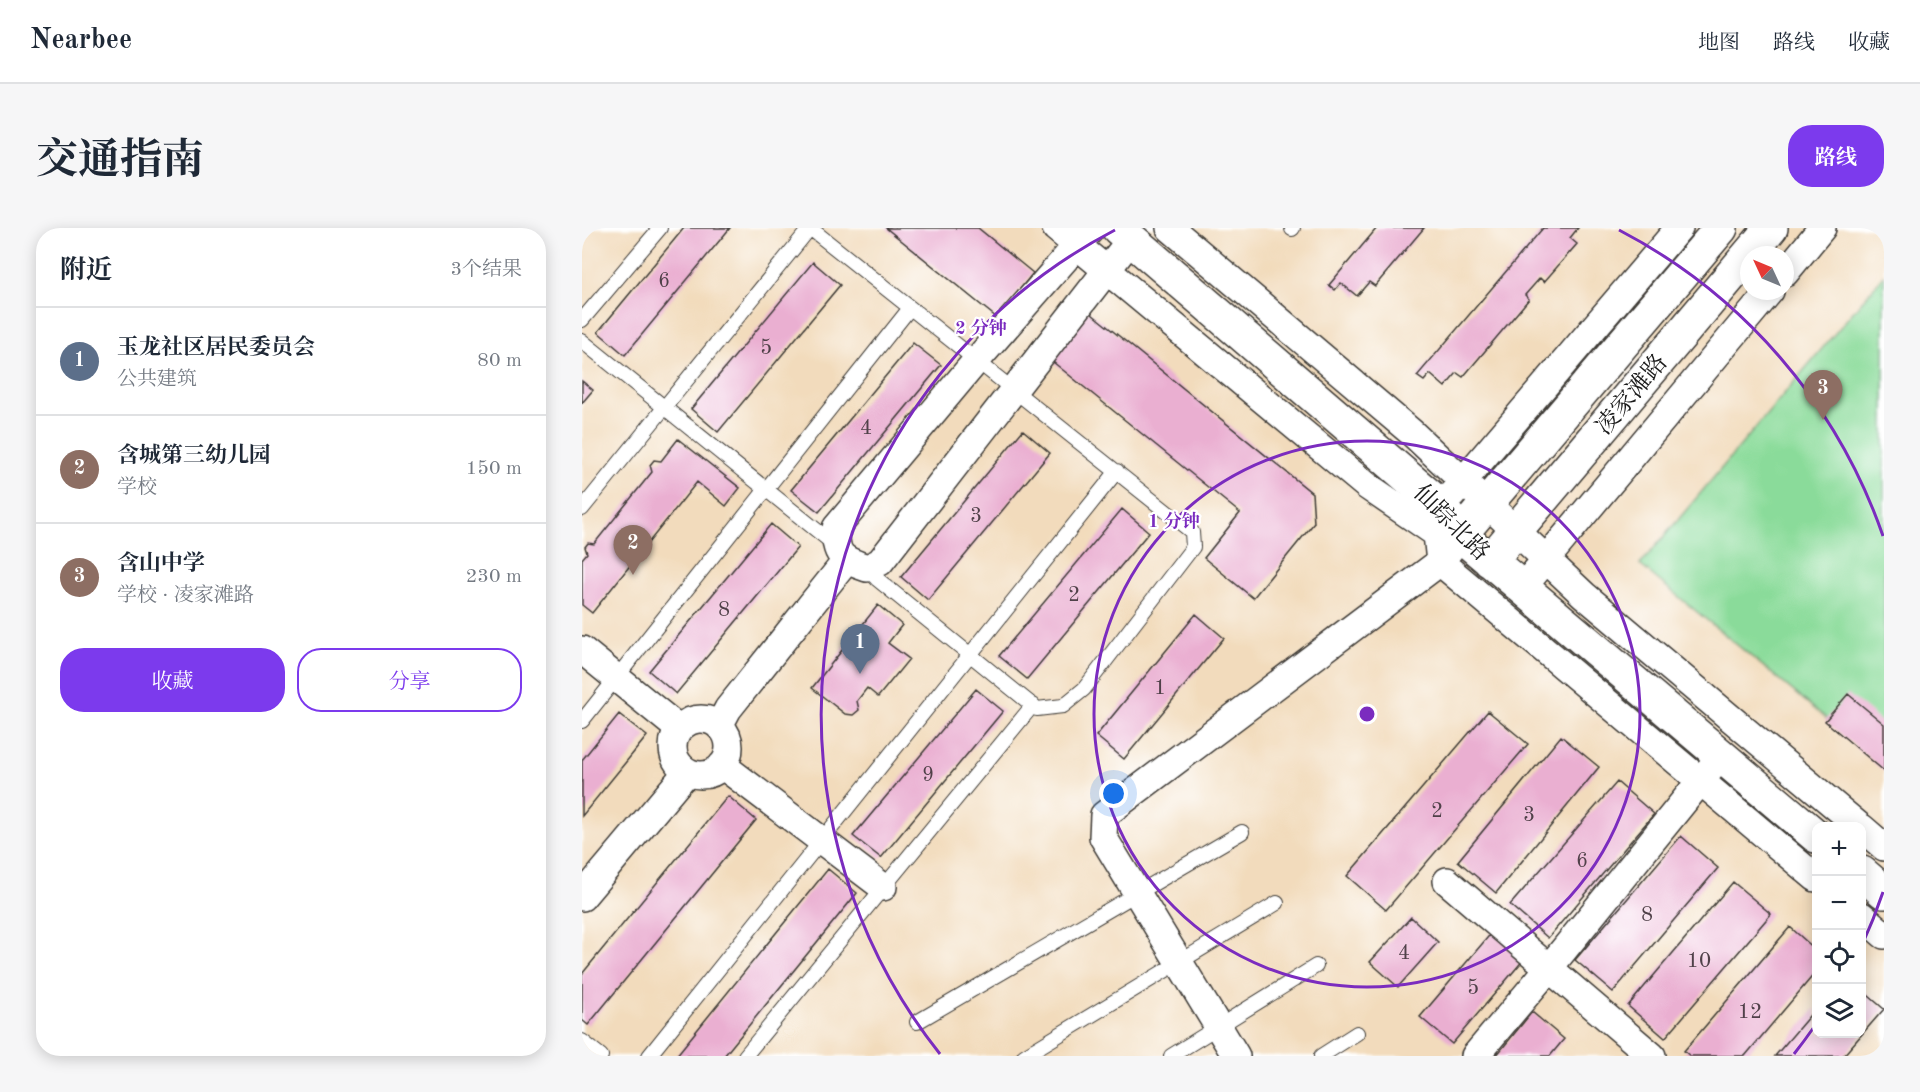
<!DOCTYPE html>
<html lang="zh">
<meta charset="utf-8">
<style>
body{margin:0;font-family:"Old Standard TT","Noto Serif SC",serif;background:#f6f6f7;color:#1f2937}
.controls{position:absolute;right:18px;bottom:18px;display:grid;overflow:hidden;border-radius:12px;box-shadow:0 3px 15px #0003}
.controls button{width:54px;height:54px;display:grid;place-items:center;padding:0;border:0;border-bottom:2px solid #e0e1e3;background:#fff;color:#1f2937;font:30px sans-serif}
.compass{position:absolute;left:1158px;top:18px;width:54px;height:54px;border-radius:50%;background:#fff;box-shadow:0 3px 15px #0003;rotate:314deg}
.you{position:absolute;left:532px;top:566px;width:21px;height:21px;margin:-15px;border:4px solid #fff;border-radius:50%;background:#1a73e8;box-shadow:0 0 0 9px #1a73e833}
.badge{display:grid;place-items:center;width:39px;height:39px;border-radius:50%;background:#7c3aed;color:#fff;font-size:20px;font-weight:700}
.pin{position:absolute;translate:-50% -50px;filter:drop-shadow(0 2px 3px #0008)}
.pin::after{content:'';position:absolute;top:32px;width:21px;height:18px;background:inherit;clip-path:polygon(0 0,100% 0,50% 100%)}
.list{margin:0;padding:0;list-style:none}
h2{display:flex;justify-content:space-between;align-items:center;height:78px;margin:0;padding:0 24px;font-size:26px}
h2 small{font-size:20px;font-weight:400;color:#747a83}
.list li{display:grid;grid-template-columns:39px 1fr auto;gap:18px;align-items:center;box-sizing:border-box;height:108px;padding:0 24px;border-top:2px solid #e0e1e3}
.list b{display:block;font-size:22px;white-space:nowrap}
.list p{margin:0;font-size:20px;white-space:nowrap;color:#747a83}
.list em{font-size:20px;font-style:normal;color:#747a83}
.actions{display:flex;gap:12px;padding:18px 24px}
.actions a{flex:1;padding:14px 0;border:2px solid #7c3aed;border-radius:24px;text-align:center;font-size:21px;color:#7c3aed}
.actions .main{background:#7c3aed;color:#fff}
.icon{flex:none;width:33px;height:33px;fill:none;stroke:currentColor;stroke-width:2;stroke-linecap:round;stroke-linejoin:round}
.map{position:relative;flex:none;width:1302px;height:828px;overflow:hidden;border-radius:24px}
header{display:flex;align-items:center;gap:36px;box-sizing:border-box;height:84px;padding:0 30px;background:#fff;border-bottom:2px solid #e0e1e3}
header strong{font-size:28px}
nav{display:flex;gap:33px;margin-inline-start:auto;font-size:21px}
.intro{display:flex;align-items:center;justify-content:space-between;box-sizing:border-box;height:144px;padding:0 36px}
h1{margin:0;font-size:42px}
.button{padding:15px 27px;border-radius:24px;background:#7c3aed;color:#fff;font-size:21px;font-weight:700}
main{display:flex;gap:36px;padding:0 36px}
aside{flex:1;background:#fff;border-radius:24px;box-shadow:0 3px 15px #0003}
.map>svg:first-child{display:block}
.green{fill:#8adb9a;stroke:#537c5b;stroke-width:1.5}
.building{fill:#eaafd1}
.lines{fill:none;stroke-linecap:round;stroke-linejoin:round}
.service-casing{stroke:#3c3934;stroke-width:16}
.minor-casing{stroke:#3c3934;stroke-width:30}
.secondary-casing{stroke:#3c3934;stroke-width:36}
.service{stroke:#fff;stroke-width:14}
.minor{stroke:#fff;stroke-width:27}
.secondary{stroke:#fff;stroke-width:33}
.ring{fill:none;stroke:#7b2cbf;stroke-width:3}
.labels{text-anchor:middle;stroke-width:4.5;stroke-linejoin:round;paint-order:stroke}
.number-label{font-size:21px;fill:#504149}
.street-label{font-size:24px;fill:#1c1c1c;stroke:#fff}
.centre{fill:#7b2cbf;stroke:#fff;stroke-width:3}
.ring-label{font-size:18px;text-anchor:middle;font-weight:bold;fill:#7b2cbf;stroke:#fff;stroke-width:4.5;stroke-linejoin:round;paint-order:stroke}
</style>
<header>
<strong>Nearbee</strong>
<nav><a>地图</a><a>路线</a><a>收藏</a></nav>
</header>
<div class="intro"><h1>交通指南</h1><a class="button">路线</a></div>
<main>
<aside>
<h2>附近<small>3个结果</small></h2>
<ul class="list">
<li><span class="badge" style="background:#5c6f8a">1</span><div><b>玉龙社区居民委员会</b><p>公共建筑</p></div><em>80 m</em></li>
<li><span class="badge" style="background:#8d6e63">2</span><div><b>含城第三幼儿园</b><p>学校</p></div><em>150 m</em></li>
<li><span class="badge" style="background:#8d6e63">3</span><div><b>含山中学</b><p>学校 · 凌家滩路</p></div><em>230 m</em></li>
</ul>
<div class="actions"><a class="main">收藏</a><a>分享</a></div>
</aside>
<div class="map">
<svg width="1302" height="828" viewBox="0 0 1302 828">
<rect width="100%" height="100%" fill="#fff"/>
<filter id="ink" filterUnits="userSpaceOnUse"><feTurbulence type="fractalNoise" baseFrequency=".0167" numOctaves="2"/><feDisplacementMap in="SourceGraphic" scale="12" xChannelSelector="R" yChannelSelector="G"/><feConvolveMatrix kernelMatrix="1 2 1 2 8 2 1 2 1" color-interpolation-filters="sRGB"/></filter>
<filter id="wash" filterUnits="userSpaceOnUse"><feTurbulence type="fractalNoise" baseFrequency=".008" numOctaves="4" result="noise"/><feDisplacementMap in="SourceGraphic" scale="24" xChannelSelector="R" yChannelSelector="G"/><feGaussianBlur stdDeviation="1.35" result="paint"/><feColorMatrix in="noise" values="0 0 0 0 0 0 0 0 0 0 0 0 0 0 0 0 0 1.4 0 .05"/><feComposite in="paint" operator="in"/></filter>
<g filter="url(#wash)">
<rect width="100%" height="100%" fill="#f2dbbc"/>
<path class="green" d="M1302,47V538L1058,337Z"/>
<g id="blocks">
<path class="building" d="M102,0H148L43,127L16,104Z
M304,0H396L451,45L415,90Z
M795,0H842L793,58L787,54L775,68L759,55L753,62L747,57Z
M961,0H996L988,10L995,16L962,54L958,50L943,67L947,71L881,149L875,145L863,159L848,146L842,153L835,148Z
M231,34L258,57L136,204L109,181Z
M505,82L730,265L732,295L671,370L622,330L658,285L466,130Z
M331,115L359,137L237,284L209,262Z
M0,153L11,162L0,175Z
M441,202L468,225L346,372L319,349Z
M96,211L158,260L144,278L115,254L10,385L0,377V331L5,325L3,319L6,315L12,316L70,244L68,237L72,232L79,233Z
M540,281L567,304L445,451L417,428Z
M189,296L216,319L94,466L67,443Z
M296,377L320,397L306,415L327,431L296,469L285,460L275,473L277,482L271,487L263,486L230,460Z
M614,386L642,410L542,531L514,508Z
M394,461L421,483L299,630L271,608Z
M1266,466L1302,496V543L1243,493Z
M906,483L946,516L804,682L765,648Z
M37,486L65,508L0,588V532Z
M979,508L1017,539L914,665L876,633Z
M1035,554L1072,586L966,710L928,677Z
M146,568L174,592L6,797L0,792V746Z
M1099,608L1136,640L1031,764L993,732Z
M246,641L275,665L142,828H94Z
M1151,654L1189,686L1083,810L1046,778Z
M829,689L856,714L816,759L788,734Z
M1208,699L1234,722V744L1163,828H1108L1102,823Z
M911,703L943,730L870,816L838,789Z
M1280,762L1302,781L1261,828H1193L1234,780V806H1280Z
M950,784L982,811L968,828H914Z"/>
</g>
</g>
<g filter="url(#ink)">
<use href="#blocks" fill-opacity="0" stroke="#3c3934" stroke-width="1.5"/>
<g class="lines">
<defs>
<path id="service" d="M710,1L711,0
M0,92L78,0
M0,113L253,317
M0,281L228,0L610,304L611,319L502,461L481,478L455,481L295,351L285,340
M0,493L328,80
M335,794L660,604
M0,813L19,828
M67,828L535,243
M163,828L451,477
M442,828L695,675
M589,828L734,738
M739,828L775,805"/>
<path id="minor" d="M474,0L785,258L855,306L858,334L1234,650
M510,0L394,133L254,300C253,328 259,331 285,340L298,334L549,11
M588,0L829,204L1002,367L1277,598
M1203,45L1240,0
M870,266L1097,0
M940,360L1188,63
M0,422L97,501
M91 519a28 28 0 1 1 56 0a28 28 0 1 1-56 0Z
M137,498L146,481L264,333
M140,537L301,659
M1280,600L1302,619
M865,653L1070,828
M0,669L105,544
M1280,688L1302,707
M654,828L521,609L522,587L858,334L869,320
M893,828L967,740L1129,540"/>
<path id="secondary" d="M536,0L859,278L878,307L1234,608
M878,307L1139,0
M908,333L1189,0
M1280,645L1302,664"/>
</defs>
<use href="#service" class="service-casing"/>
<use href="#minor" class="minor-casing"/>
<use href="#secondary" class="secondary-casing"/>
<use href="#service" class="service"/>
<use href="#minor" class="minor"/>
<use href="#secondary" class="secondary"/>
</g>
</g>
<g class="ring">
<circle cx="785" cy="486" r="273"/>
<path d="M1301 664A546 546 0 0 1 1280 717M1232 799A546 546 0 0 1 1212 826M358 826A546 546 0 0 1 533 2M1037 2A546 546 0 0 1 1301 308"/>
</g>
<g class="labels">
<g class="number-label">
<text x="82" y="59">6</text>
<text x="184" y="126">5</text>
<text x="284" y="206">4</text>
<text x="394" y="294">3</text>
<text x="492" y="373">2</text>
<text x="142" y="388">8</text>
<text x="578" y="466">1</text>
<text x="346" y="553">9</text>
<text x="855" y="589">2</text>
<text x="947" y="593">3</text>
<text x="1000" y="639">6</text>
<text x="1065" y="693">8</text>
<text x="822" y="731">4</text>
<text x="1117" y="739">10</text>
<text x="891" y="766">5</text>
<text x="1168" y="790">12</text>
</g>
<g class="street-label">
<text transform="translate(1049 166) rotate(-50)" y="8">凌家滩路</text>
<text transform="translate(870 294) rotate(45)" y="8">仙踪北路</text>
</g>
</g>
<circle cx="785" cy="486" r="9" class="centre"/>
<g class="ring-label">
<text x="399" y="106">2 分钟</text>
<text x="592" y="299">1 分钟</text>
</g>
</svg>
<div class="controls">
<button>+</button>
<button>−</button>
<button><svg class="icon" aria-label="locate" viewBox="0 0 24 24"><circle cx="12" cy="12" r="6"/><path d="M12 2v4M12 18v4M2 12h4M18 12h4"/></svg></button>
<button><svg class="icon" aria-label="layers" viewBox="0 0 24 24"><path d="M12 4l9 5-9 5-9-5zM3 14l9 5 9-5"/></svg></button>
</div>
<svg class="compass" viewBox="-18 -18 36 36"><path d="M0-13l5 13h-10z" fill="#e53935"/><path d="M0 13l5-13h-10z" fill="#747a83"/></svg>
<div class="you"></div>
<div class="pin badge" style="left:278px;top:446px;background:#5c6f8a">1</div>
<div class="pin badge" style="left:51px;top:347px;background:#8d6e63">2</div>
<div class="pin badge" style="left:1241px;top:192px;background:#8d6e63">3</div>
</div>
</main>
